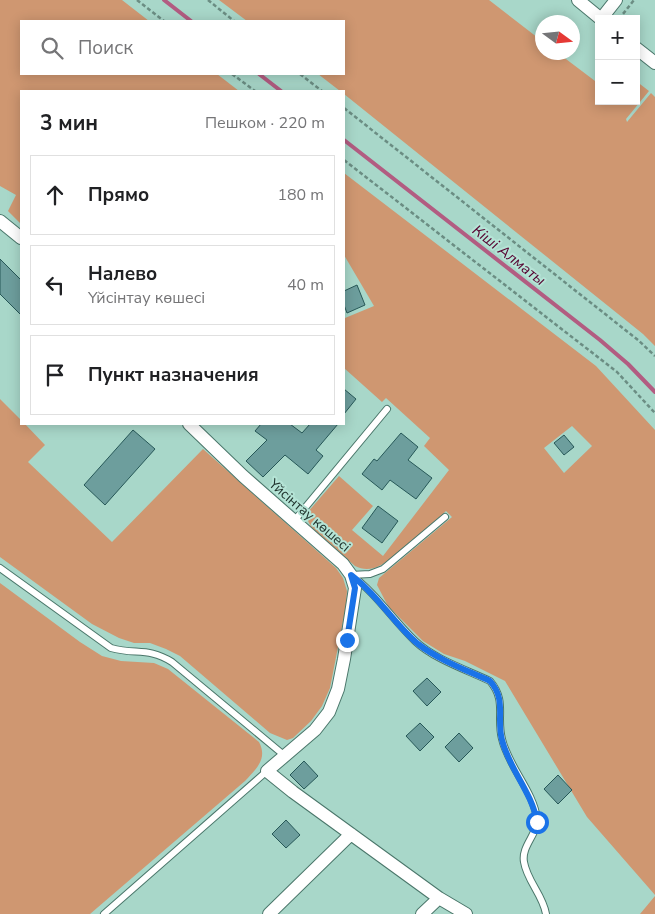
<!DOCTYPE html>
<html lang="ru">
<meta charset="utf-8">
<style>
body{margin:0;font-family:"Nunito Sans",sans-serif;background:#f2f2f2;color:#202124}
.controls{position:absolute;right:15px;top:15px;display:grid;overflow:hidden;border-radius:0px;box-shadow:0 2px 12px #0003}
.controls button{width:45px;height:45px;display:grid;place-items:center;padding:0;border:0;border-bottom:1px solid #e0e0e0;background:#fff;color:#202124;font:25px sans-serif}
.compass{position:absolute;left:535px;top:15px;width:45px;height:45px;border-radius:50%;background:#fff;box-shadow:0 2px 12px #0003;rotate:105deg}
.stop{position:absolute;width:15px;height:15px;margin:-11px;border:4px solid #1a73e8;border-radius:50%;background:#fff}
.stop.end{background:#1a73e8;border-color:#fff;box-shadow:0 1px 5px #0008}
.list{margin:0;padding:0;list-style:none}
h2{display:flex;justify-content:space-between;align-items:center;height:65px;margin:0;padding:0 20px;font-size:21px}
h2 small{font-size:16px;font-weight:400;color:#757577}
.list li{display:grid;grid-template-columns:32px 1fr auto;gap:15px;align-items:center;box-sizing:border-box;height:80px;margin:0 10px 10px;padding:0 10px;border:1px solid #e0e0e0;border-radius:0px}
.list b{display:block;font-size:19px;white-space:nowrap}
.list p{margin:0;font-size:16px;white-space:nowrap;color:#757577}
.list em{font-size:16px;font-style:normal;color:#757577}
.icon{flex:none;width:28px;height:28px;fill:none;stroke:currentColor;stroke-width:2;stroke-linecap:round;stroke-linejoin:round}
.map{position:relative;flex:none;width:655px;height:914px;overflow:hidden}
.search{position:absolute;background:#fff;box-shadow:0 2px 12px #0003;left:20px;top:20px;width:325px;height:55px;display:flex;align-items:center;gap:12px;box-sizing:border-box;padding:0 18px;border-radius:0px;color:#757577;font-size:19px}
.panel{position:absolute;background:#fff;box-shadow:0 2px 12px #0003;left:20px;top:90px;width:325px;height:335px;border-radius:0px}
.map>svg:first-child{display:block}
.green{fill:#cf9771;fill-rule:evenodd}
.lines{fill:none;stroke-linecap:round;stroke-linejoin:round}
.stream{stroke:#b25c81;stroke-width:4}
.building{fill:#6d9e9d;stroke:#275858}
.lane-casing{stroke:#4a766a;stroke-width:8}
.street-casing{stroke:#4a766a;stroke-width:14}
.path{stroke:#6b8d83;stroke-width:2.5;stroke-dasharray:4 2.5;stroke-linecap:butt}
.lane{stroke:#fff;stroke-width:6}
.street{stroke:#fff;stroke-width:12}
.route{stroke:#1a73e8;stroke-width:6}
.labels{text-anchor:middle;stroke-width:4;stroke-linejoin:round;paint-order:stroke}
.street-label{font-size:14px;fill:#21342e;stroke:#b5e4d6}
.water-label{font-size:15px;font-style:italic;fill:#560230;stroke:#b5e4d6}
</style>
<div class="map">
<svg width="655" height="914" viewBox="0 0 655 914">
<rect width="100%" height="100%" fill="#a8d7c9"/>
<path class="green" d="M0,0H122L149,21H21V74H217L239,91H21V224L8,211L16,195L0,186Z
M219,0H489L542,41V52L558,53L599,84V101H636V81L649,91L626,119L627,122L651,93L655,97V346L643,334L344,94V91H340L318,74H344V21H247Z
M344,173L596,366L655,430V895L587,817L505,681L465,661L444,654L423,641L388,606L377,585L379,578L452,517L446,511C430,525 392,563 374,568C367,570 361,569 355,566L313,529C309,524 306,519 307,513L339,476L373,506L352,530L383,556L449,470L424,446L430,438L386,398L382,402L344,368V316L345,318L374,306L344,255ZM572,426L592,446L564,473L544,448Z
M0,399L21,420V424H25L45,445L28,462L112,542L203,449L336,568L343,578L347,591L346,606L330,688L322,706L311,721L293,738L287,740L270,733L180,656L166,649L150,643H134L119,638L92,624L0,557Z
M0,583L80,642L102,656L121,661L154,663L168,669L259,742C268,759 256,769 245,781L90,914H0Z
M655,896V914H640Z"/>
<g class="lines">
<path class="stream" d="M164,0L191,21
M259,74L281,91
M344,140L600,340L628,364L655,392"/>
</g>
<path class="building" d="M0,259L21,280V315L0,294Z
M357,285L365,305L347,313L344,305V291Z
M344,389L356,399L344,414Z
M261,424H290L302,433L310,424H338L316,450L323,456L308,474L285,455L263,477L246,461L267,440L255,431Z
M133,430L155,449L105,505L84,485Z
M401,433L418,447L408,460L432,478L416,499L390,480L382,490L362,474L374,459L377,461Z
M564,435L574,447L564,455L554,443Z
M378,506L398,521L382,543L362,528Z
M427,678L441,692L427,706L413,691Z
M420,723L434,737L420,751L406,736Z
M459,733L473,748L459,762L445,747Z
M304,761L318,776L304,789L290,775Z
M558,775L572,790L558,804L544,789Z
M286,820L300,835L286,848L272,834Z"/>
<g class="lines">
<defs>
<path id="lane" d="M445,517L383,569L370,574L351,575C376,593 393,620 415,641C434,659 467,670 490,681C507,701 496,716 502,739C508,766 534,792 537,819C538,834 521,846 524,862C527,881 543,895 546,914
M294,521L387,409
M0,568L111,648C136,655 148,647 172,662L285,756
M104,914L267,771"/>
<path id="street" d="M578,0L601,19
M601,19L616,0
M636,48L655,63
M0,221L21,238
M189,424L243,476L343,564L351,575L355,588L344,659L338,689L329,712L315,730L267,771L293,792L439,898L422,914
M439,898L466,914
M269,914L351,834"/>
</defs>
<use href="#lane" class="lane-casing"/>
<use href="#street" class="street-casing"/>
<path class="path" d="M137,0L164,21
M208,0L234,21
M619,19L634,0
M232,74L255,91
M300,74L322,91
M344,108L638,340L655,356
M344,160L617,372L655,413"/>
<use href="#lane" class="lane"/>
<use href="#street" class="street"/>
</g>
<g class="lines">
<path class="route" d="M347,640L355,588L351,575C378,595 394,624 418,644C439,660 466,670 490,681C507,700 496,718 502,740C509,769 532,792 537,822"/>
</g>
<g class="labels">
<g class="street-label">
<text transform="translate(310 515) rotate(41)" y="5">Үйсінтау көшесі</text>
</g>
<g class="water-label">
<text transform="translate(509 255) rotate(38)" y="5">Кіші Алматы</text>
</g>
</g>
</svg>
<div class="controls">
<button>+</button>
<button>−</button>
</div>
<svg class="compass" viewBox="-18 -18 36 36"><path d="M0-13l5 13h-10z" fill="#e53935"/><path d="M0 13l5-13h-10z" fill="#757577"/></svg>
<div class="stop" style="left:537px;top:822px"></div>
<div class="stop end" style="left:347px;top:640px"></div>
<div class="search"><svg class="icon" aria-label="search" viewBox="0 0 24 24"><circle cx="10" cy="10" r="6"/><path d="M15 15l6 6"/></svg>Поиск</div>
<section class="panel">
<h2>3 мин<small>Пешком · 220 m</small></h2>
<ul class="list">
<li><svg class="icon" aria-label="ahead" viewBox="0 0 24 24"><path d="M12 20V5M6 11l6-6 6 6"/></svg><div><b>Прямо</b></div><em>180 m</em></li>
<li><svg class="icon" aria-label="left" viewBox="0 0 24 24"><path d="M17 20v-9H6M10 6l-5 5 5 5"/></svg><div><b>Налево</b><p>Үйсінтау көшесі</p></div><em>40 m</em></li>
<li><svg class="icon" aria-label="arrive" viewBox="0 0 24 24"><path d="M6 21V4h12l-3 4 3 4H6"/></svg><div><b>Пункт назначения</b></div></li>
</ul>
</section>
</div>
